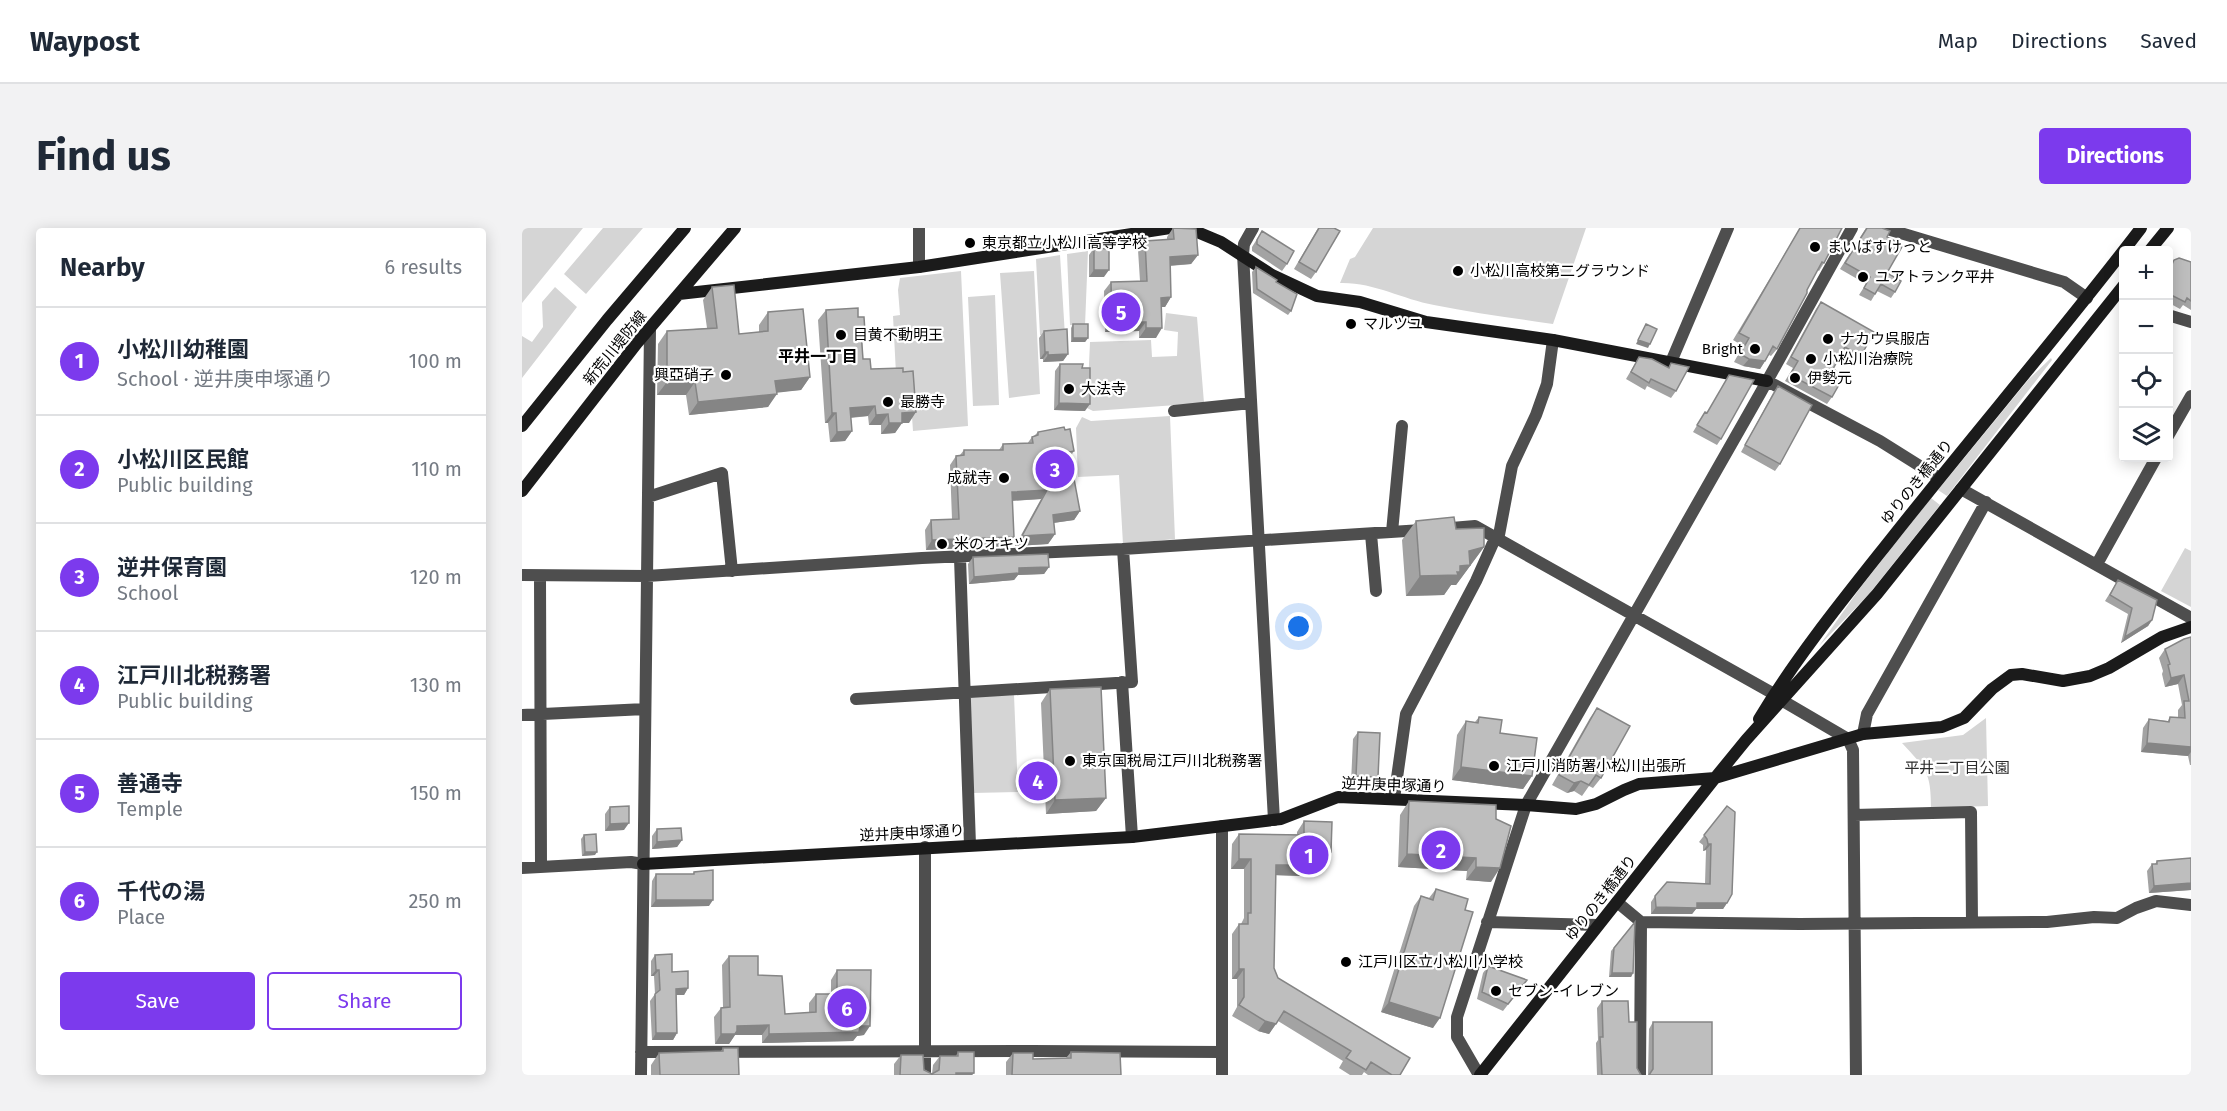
<!DOCTYPE html>
<meta charset="utf-8">
<style>
body{margin:0;font-family:"Fira Sans","Noto Sans JP",sans-serif;background:#f2f2f3;color:#1f2937}
.controls{position:absolute;right:18px;top:18px;display:grid;overflow:hidden;border-radius:6px;box-shadow:0 3px 15px #0003}
.controls button{width:54px;height:54px;display:grid;place-items:center;padding:0;border:0;border-bottom:2px solid #e0e1e3;background:#fff;color:#1f2937;font:30px sans-serif}
.you{position:absolute;left:777px;top:399px;width:21px;height:21px;margin:-15px;border:4px solid #fff;border-radius:50%;background:#1a73e8;box-shadow:0 0 0 9px #1a73e833}
.badge{display:grid;place-items:center;width:39px;height:39px;border-radius:50%;background:#7c3aed;color:#fff;font-size:20px;font-weight:700}
.pin{position:absolute;translate:-50% -50%;border:3px solid #fff;box-shadow:0 2px 6px #0006}
.list{margin:0;padding:0;list-style:none}
h2{display:flex;justify-content:space-between;align-items:center;height:78px;margin:0;padding:0 24px;font-size:26px}
h2 small{font-size:20px;font-weight:400;color:#747a83}
.list li{display:grid;grid-template-columns:39px 1fr auto;gap:18px;align-items:center;box-sizing:border-box;height:108px;padding:0 24px;border-top:2px solid #e0e1e3}
.list b{display:block;font-size:22px;white-space:nowrap}
.list p{margin:0;font-size:20px;white-space:nowrap;color:#747a83}
.list em{font-size:20px;font-style:normal;color:#747a83}
.actions{display:flex;gap:12px;padding:18px 24px}
.actions a{flex:1;padding:14px 0;border:2px solid #7c3aed;border-radius:6px;text-align:center;font-size:21px;color:#7c3aed}
.actions .main{background:#7c3aed;color:#fff}
.icon{flex:none;width:33px;height:33px;fill:none;stroke:currentColor;stroke-width:2;stroke-linecap:round;stroke-linejoin:round}
.map{position:relative;flex:none;width:1669px;height:847px;overflow:hidden;border-radius:6px}
header{display:flex;align-items:center;gap:36px;box-sizing:border-box;height:84px;padding:0 30px;background:#fff;border-bottom:2px solid #e0e1e3}
header strong{font-size:28px}
nav{display:flex;gap:33px;margin-inline-start:auto;font-size:21px}
.intro{display:flex;align-items:center;justify-content:space-between;box-sizing:border-box;height:144px;padding:0 36px}
h1{margin:0;font-size:42px}
.button{padding:15px 27px;border-radius:6px;background:#7c3aed;color:#fff;font-size:21px;font-weight:700}
main{display:flex;gap:36px;padding:0 36px}
aside{flex:1;background:#fff;border-radius:6px;box-shadow:0 3px 15px #0003}
.map>svg:first-child{display:block}
.green{fill:#d5d5d5}
.lines{fill:none;stroke-linecap:round;stroke-linejoin:round}
.street{stroke:#4e4e4e;stroke-width:12}
.secondary{stroke:#1b1b1b;stroke-width:12}
.wall{fill:#a3a3a3}
.shaded-wall{fill:#858585}
.building{fill:#bebebe;stroke:#858585;stroke-width:1.5}
.poi-dot{fill:#000;stroke:#fff;stroke-width:2}
.labels{text-anchor:middle;stroke-width:4.5;stroke-linejoin:round;paint-order:stroke}
.poi-label{font-size:15px;fill:#000;stroke:#fff;text-anchor:start}
.street-label{font-size:15px;fill:#000;stroke:#fff}
.park-label{font-size:15px;fill:#2c2c2c;stroke:#fff}
.neighbourhood-label{font-size:16px;font-weight:bold;fill:#000;stroke:#fff}
</style>
<header>
<strong>Waypost</strong>
<nav><a>Map</a><a>Directions</a><a>Saved</a></nav>
</header>
<div class="intro"><h1>Find us</h1><a class="button">Directions</a></div>
<main>
<aside>
<h2>Nearby<small>6 results</small></h2>
<ul class="list">
<li><span class="badge">1</span><div><b>小松川幼稚園</b><p>School · 逆井庚申塚通り</p></div><em>100 m</em></li>
<li><span class="badge">2</span><div><b>小松川区民館</b><p>Public building</p></div><em>110 m</em></li>
<li><span class="badge">3</span><div><b>逆井保育園</b><p>School</p></div><em>120 m</em></li>
<li><span class="badge">4</span><div><b>江戸川北税務署</b><p>Public building</p></div><em>130 m</em></li>
<li><span class="badge">5</span><div><b>善通寺</b><p>Temple</p></div><em>150 m</em></li>
<li><span class="badge">6</span><div><b>千代の湯</b><p>Place</p></div><em>250 m</em></li>
</ul>
<div class="actions"><a class="main">Save</a><a>Share</a></div>
</aside>
<div class="map">
<svg width="1669" height="847" viewBox="0 0 1669 847">
<rect width="100%" height="100%" fill="#fff"/>
<path class="green" d="M0,0H61L0,75Z
M81,0H121L64,66L42,46Z
M851,0H1064L1031,96C992,90 951,85 912,77C880,71 851,54 818,55L828,31L833,29Z
M566,23L563,98L548,97L545,26Z
M538,27L543,108L518,107L514,31Z
M439,43L446,198L391,203L387,146H374L371,88L378,87L376,62L378,50Z
M512,43L518,166L487,170L478,45Z
M33,59L55,79L0,150V108L10,114L21,99L20,74Z
M473,67L477,177L451,178L446,69Z
M644,85L675,89L682,175L571,183L565,180L568,114L629,112L630,129L655,128L656,104L642,102Z
M1529,130L1530,132L1425,268L1416,262L1507,151Z
M648,188L653,311L601,316L597,247L556,249L554,200L560,189L569,193Z
M1409,270L1418,277L1347,366L1297,418L1338,360Z
M1663,320L1669,323V379L1639,363Z
M492,467L496,564L450,565L446,469Z
M1464,490L1466,578L1409,580C1409,544 1404,541 1380,515L1441,507Z"/>
<g class="lines">
<path class="street" d="M731,0L722,16L721,26L752,592
M1362,0L1542,54L1565,70
M397,39V0
M1646,87L1669,94
M1149,134L1206,0
M1245,153L1358,213L1417,250
M652,183L729,175
M1646,208L1669,168
M1439,261L1669,390
M126,269L200,245L210,343
M918,301L953,298L1252,466
M870,304L880,198
M849,306L854,363
M438,330L448,617
M1575,336L1634,230
M0,347L125,348L400,330L601,321L900,302
M18,348L19,639
M600,454L610,609
M334,471L610,454L601,321
M1261,473L1326,511L1331,522L1334,847
M0,487L123,481
M1341,506L1345,486L1464,274
M872,571L884,486L954,353L971,315L977,307L990,238L1014,187L1025,156L1031,112
M1332,587L1449,584L1450,695
M0,640L109,634L121,636
M1095,674L1119,694L1278,696L1525,694L1572,689L1595,690L1614,680L1634,673L1669,677
M965,694L1076,697
M119,824L509,823L700,824
M119,847L128,101
M403,847V619
M700,847V598
M957,847L935,809V789L1004,577L1239,164L1330,0
M1118,847L1119,694"/>
<path class="secondary" d="M657,0L668,1L699,14L750,47L795,68L838,74L904,94L1031,112L1245,153
M1628,22L1646,0
M157,66L397,39L648,0
M0,198L85,92L163,0
M0,263L115,115L213,0
M1237,491C1275,428 1323,369 1369,311C1451,207 1538,106 1619,0
M121,636L610,609L759,591L816,569L1004,577L1054,581L1074,576L1102,562L1117,556L1193,550L1341,506L1420,499L1442,490L1470,461L1489,447L1500,446L1541,453L1568,448L1587,440L1640,409L1669,399
M958,847L1193,550L1224,512L1355,366L1602,57"/>
</g>
<path class="wall" d="M651,0L676,27L669,36L648,38L649,69L643,79H639L634,110H617V103L583,104L582,63L589,54L618,53L616,22L623,13L645,12V9Z
M796,0H812L794,44L789,51L772,41Z
M1278,0L1302,35L1297,43L1295,42L1255,121L1249,128L1247,127L1238,141L1221,138L1212,134L1221,118L1211,112Z
M1344,0L1365,9V45L1373,64L1369,70L1355,63L1349,73L1337,67L1344,56L1318,41Z
M740,3L765,36L760,43L730,23V19Z
M572,20L582,49H567V27Z
M1652,32L1669,34V82L1661,77L1658,81L1647,75V40Z
M734,39L754,54L769,83L766,87L731,65L730,44Z
M190,59L217,106L237,104V97L246,84L288,149L279,162L254,164L246,179L167,187L164,167H135L136,116L145,103L185,100L181,72Z
M1299,74L1339,128L1334,135L1319,126L1311,141L1310,169L1305,176L1263,153L1271,140L1264,136L1294,81Z
M304,82L336,89L343,104L340,109L341,131L387,195H380L373,205L359,206V197H347L346,188L329,190L330,203L323,213L308,214L306,195H303L296,92Z
M551,96L566,110L563,114H549V100Z
M522,103L546,126L541,133L521,134V131H518L517,110Z
M1117,129L1146,140L1149,135L1154,163L1149,170L1125,158L1123,162L1104,151Z
M538,136L563,183L532,182L533,143Z
M1207,147L1199,211L1195,217L1171,204L1183,184L1185,185Z
M1256,158L1258,236L1253,243L1219,224L1251,165Z
M543,202L552,223L548,229L558,283L552,292L531,295L533,306L526,316L493,318L519,271L490,273L492,309L486,318L404,322L403,302L409,292L430,291L428,237L434,228L438,227L442,222H477L481,216H505L510,209L512,208L516,204Z
M894,293L934,301L962,319L934,357H929L922,367L884,368L880,312Z
M451,329L527,339L522,346L496,347L492,352L447,356L446,336Z
M1596,352L1630,392L1626,398L1599,415L1606,386L1583,373Z
M1669,409V537H1668L1666,528L1619,524L1621,500L1627,491L1646,493L1648,489L1656,490V482L1660,477L1656,456L1643,459L1640,446L1641,443L1637,430L1643,421Z
M528,461L584,570L574,583L524,586L519,475Z
M1075,480L1079,550L1071,560L1067,558L1060,568L1052,563L1045,565L1030,557L1068,490Z
M957,489L978,505L1010,548L1001,561L930,552L935,507L944,493L953,494Z
M836,504L851,556L829,555L831,511Z
M887,573L974,591L969,654L944,652L945,643L876,639L878,587Z
M1205,578V675L1201,681H1174L1170,686H1129V674L1133,668L1183,656L1184,622L1181,623V617L1177,614Z
M88,579L102,602L83,603V586Z
M782,593L802,634H787V637L780,648L754,647L752,740L756,750L878,847H846L842,844L840,847H828L817,840L821,833L756,793L747,806L736,803L710,788L715,779V751H710V706L717,696H719L722,690V641H709L710,616L717,606L775,607V604Z
M135,601L160,612L155,619L130,621V608Z
M62,607L73,627L60,628L59,611Z
M1669,630V662L1627,665L1625,643L1630,636H1633L1635,633Z
M172,644L187,678L129,679L130,653L134,646H171Z
M914,661L943,682L911,800L859,784L892,678L899,668L907,670Z
M1113,694L1111,745L1109,749H1087L1089,723Z
M133,727L166,760L162,767H154L155,805L151,812H130L128,773L133,766L132,748H129V733Z
M207,728L236,747L263,786L287,785V775L294,766H309V752L315,742L342,807L335,808L331,813L240,815V807H213L207,816H193L192,789L199,780L201,779L200,737Z
M966,738L1005,752L981,783L955,771L961,745Z
M1080,773L1107,794L1115,840L1119,847H1075L1074,815L1076,812L1075,780Z
M1131,794L1190,847H1126L1127,801Z
M201,820L217,847H129V837L137,825L199,823Z
M436,824L452,845L450,847H372V836L379,827L410,846L411,837L418,828H434Z
M549,824L599,847H484V834L491,825L511,831L544,830Z"/>
<path class="shaded-wall" d="M676,27L669,36L641,38L648,29Z
M572,42H587L582,49H567Z
M649,69L643,79H632L639,70Z
M590,94H624L617,103L583,104Z
M624,100H640L634,110H617Z
M551,110H566L563,114H549Z
M1116,112L1128,116L1126,120L1114,116Z
M523,124H526L521,131H518Z
M546,126L541,133L521,134L526,127Z
M1227,131L1243,133L1238,141L1221,138Z
M288,149L279,162L244,166L253,153Z
M145,154H173L164,167H135Z
M255,166L246,179L167,187L176,174Z
M537,175L568,176L563,183L532,182Z
M353,178L346,188L321,190L328,180Z
M394,184L387,195H380L373,205L359,206L367,195L380,185Z
M310,185H314L306,195H303Z
M366,186L359,197H347L354,187Z
M330,203L323,213L308,214L315,204Z
M525,262L519,271L483,273L490,264Z
M558,283L552,292L524,296L531,287Z
M533,306L526,316L493,318L500,308Z
M492,309L486,318L404,322L410,312Z
M962,319L934,357H929L922,367L884,368L898,348L947,323Z
M527,339L522,346L496,347L492,352L447,356L452,349L497,340Z
M1630,392L1626,398L1599,415L1603,409Z
M1662,447L1656,456L1643,459L1649,450Z
M1625,515L1669,519V524L1666,528L1619,524Z
M939,539L1010,548L1001,561L930,552Z
M834,548L856,549L851,556L829,555Z
M1059,553L1052,563L1045,565L1052,555Z
M584,570L574,583L524,586L533,572Z
M107,595L102,602L83,603L88,596Z
M160,612L155,619L130,621L135,614Z
M1186,616H1189L1184,622L1181,623Z
M63,624H75L73,627L60,628Z
M787,624H809L802,634H780Z
M885,626L954,630L945,643L876,639Z
M717,631H729L722,641H709Z
M754,637H787L780,648L747,647Z
M954,639L978,640L969,654L944,652Z
M1669,655V662L1627,665L1632,658Z
M134,672H191L187,678L129,679Z
M1175,675H1205L1201,681H1174L1170,686H1129L1134,679Z
M717,741H722L715,751H710Z
M134,742H137L132,748H129Z
M1090,745H1111L1109,749H1087Z
M166,760L162,767H149L154,761Z
M867,774L918,790L911,800L859,784Z
M743,793L754,796L747,806L736,803Z
M247,797L240,807H213L207,816H193L199,806L215,798Z
M338,798H348L342,807L335,808L331,813L240,815L247,806Z
M134,805H155L151,812H130Z
M434,845H452L450,847H432Z"/>
<path class="building" d="M651,0L674,1L676,27L648,29L649,69L639,70L640,100H624V94H590L589,54L625,53L623,13L652,11Z
M797,0H812L818,3L794,44L777,34Z
M1278,0H1320L1302,35L1300,34L1285,62V65L1255,121L1251,118L1243,133L1227,131L1218,126L1227,110L1217,105Z
M1345,0H1360L1368,3L1365,9L1381,17L1365,45L1379,53L1373,64L1359,56L1353,66L1342,60L1348,49L1323,35Z
M740,3L772,23L765,36L735,16V12Z
M572,20L587,21V42H572Z
M1657,30L1669,34V73L1665,70L1663,74L1647,66V43L1652,32Z
M734,39L755,52L754,54L775,66L769,83L735,61Z
M212,57L217,106L246,103V84L281,81L288,149L253,153L255,166L176,174L173,154H145V103L195,100L190,59Z
M1299,74L1352,104L1339,128L1323,119L1311,141L1322,148L1310,169L1268,147L1276,133L1269,129Z
M336,80V89H342L343,104H339L341,131H348L349,141L381,140V144L391,143L394,184L380,185V195H367L366,186L354,187L353,178L328,180L330,203L315,204L314,185H310L304,82Z
M551,96H566V110H551Z
M1124,96L1135,101L1128,116L1116,112Z
M545,101L546,126L526,127V124H523L522,103Z
M1117,129L1130,131L1147,140L1149,135L1167,139L1154,163L1129,151L1127,155L1109,144Z
M538,136H561L560,140H568V176L537,175Z
M1207,147L1232,152L1199,211L1175,197L1183,184L1185,185Z
M1256,158L1290,177L1258,236L1223,217Z
M542,199L543,202L548,201L552,223L547,224L558,283L531,287L533,306L500,308L525,262L490,264L492,309L410,312L409,292L437,291L434,228L442,227V222H481V216L511,215L510,209L516,207V204Z
M932,289L934,301L962,300V319L947,323L948,337L938,338V344H935L936,347L898,348L894,293Z
M526,326L527,339L497,340V345L452,349L451,329Z
M1596,352L1635,372L1630,392L1603,409L1610,380L1588,367Z
M1669,409V519L1625,515L1627,491L1647,494L1648,489L1663,490L1662,473H1667L1662,447L1649,450L1646,437L1648,436L1643,421L1662,411Z
M579,459L584,570L533,572L528,461Z
M1075,480L1108,498L1079,550L1074,547L1067,557L1059,553L1052,555L1037,547Z
M957,489L980,492L978,505L1015,510L1010,548L939,539L944,493L956,495Z
M836,504L858,505L856,549L834,548Z
M887,573L974,577V591L989,598L978,640L954,639V630L885,626Z
M107,578V595L88,596V579Z
M1205,578L1213,584L1210,666L1205,675H1175V680L1134,679L1133,668L1145,654L1188,656L1189,616H1186L1185,611L1182,607Z
M782,593L810,594L809,624H787V637H754L752,740L756,750L888,830L878,847H870L849,834L844,842L824,830L829,823L762,783L754,796L743,793L717,777L722,769V741H717V696H726V685H729V631H717V606L782,607Z
M159,600L160,612L135,614V601Z
M74,606L75,624H63L62,607Z
M1669,630V655L1632,658L1630,636H1635V633Z
M191,642V672H134V646H172V644Z
M914,661L946,671L943,682L951,684L918,790L867,774L899,668L911,672Z
M1113,694L1111,745H1090L1092,720Z
M150,726V744L166,743V760L154,761L155,805H134L133,766L138,762L137,742H134L133,727Z
M207,728H236V747L260,748L263,786L294,784V766H315V742H349L348,798H338L337,804L247,806V797L215,798V803L213,806H199V780L208,779Z
M966,738L1005,752L986,776L960,764Z
M1080,773H1106L1107,794H1115V840L1119,847H1080L1078,809H1081Z
M1131,794H1190V847H1127L1131,841Z
M201,820H216L217,847H138L137,825L201,823Z
M436,824H452V845H434V847H378L379,827H401L402,842L410,846L417,842L418,828H436Z
M549,824L598,825L599,847H490L491,825H511V831L549,830Z"/>
<g class="poi-dot">
<circle cx="448" cy="15" r="6"/>
<circle cx="1293" cy="19" r="6"/>
<circle cx="936" cy="43" r="6"/>
<circle cx="1341" cy="49" r="6"/>
<circle cx="829" cy="96" r="6"/>
<circle cx="319" cy="107" r="6"/>
<circle cx="1306" cy="111" r="6"/>
<circle cx="1233" cy="121" r="6"/>
<circle cx="1289" cy="131" r="6"/>
<circle cx="204" cy="147" r="6"/>
<circle cx="1273" cy="150" r="6"/>
<circle cx="547" cy="161" r="6"/>
<circle cx="366" cy="174" r="6"/>
<circle cx="482" cy="250" r="6"/>
<circle cx="420" cy="316" r="6"/>
<circle cx="548" cy="533" r="6"/>
<circle cx="972" cy="538" r="6"/>
<circle cx="824" cy="734" r="6"/>
<circle cx="974" cy="763" r="6"/>
</g>
<g class="labels">
<g class="poi-label">
<text x="460" y="20">東京都立小松川高等学校</text>
<text x="1305" y="24">まいばすけっと</text>
<text x="948" y="48">小松川高校第二グラウンド</text>
<text x="1353" y="54">ユアトランク平井</text>
<text x="841" y="101">マルツユ</text>
<text x="331" y="112">目黄不動明王</text>
<text x="1318" y="116">ナカウ呉服店</text>
<text x="1221" y="126" text-anchor="end">Bright</text>
<text x="1301" y="136">小松川治療院</text>
<text x="192" y="152" text-anchor="end">興亞硝子</text>
<text x="1285" y="155">伊勢元</text>
<text x="559" y="166">大法寺</text>
<text x="378" y="179">最勝寺</text>
<text x="470" y="255" text-anchor="end">成就寺</text>
<text x="432" y="321">米のオキツ</text>
<text x="560" y="538">東京国税局江戸川北税務署</text>
<text x="984" y="543">江戸川消防署小松川出張所</text>
<text x="836" y="739">江戸川区立小松川小学校</text>
<text x="986" y="768">セブン-イレブン</text>
</g>
<g class="street-label">
<text transform="translate(93 120) rotate(-51)" y="5">新荒川堤防線</text>
<text transform="translate(1395 254) rotate(-51)" y="5">ゆりのき橋通り</text>
<text transform="translate(872 557) rotate(2)" y="5">逆井庚申塚通り</text>
<text transform="translate(390 605) rotate(-3)" y="5">逆井庚申塚通り</text>
<text transform="translate(1079 670) rotate(-52)" y="5">ゆりのき橋通り</text>
</g>
<g class="park-label">
<text x="1435" y="545">平井二丁目公園</text>
</g>
<g class="neighbourhood-label">
<text x="296" y="134">平井一丁目</text>
</g>
</g>
</svg>
<div class="controls">
<button>+</button>
<button>−</button>
<button><svg class="icon" aria-label="locate" viewBox="0 0 24 24"><circle cx="12" cy="12" r="6"/><path d="M12 2v4M12 18v4M2 12h4M18 12h4"/></svg></button>
<button><svg class="icon" aria-label="layers" viewBox="0 0 24 24"><path d="M12 4l9 5-9 5-9-5zM3 14l9 5 9-5"/></svg></button>
</div>
<div class="you"></div>
<div class="pin badge" style="left:787px;top:627px">1</div>
<div class="pin badge" style="left:919px;top:622px">2</div>
<div class="pin badge" style="left:533px;top:241px">3</div>
<div class="pin badge" style="left:516px;top:553px">4</div>
<div class="pin badge" style="left:599px;top:84px">5</div>
<div class="pin badge" style="left:325px;top:780px">6</div>
</div>
</main>
